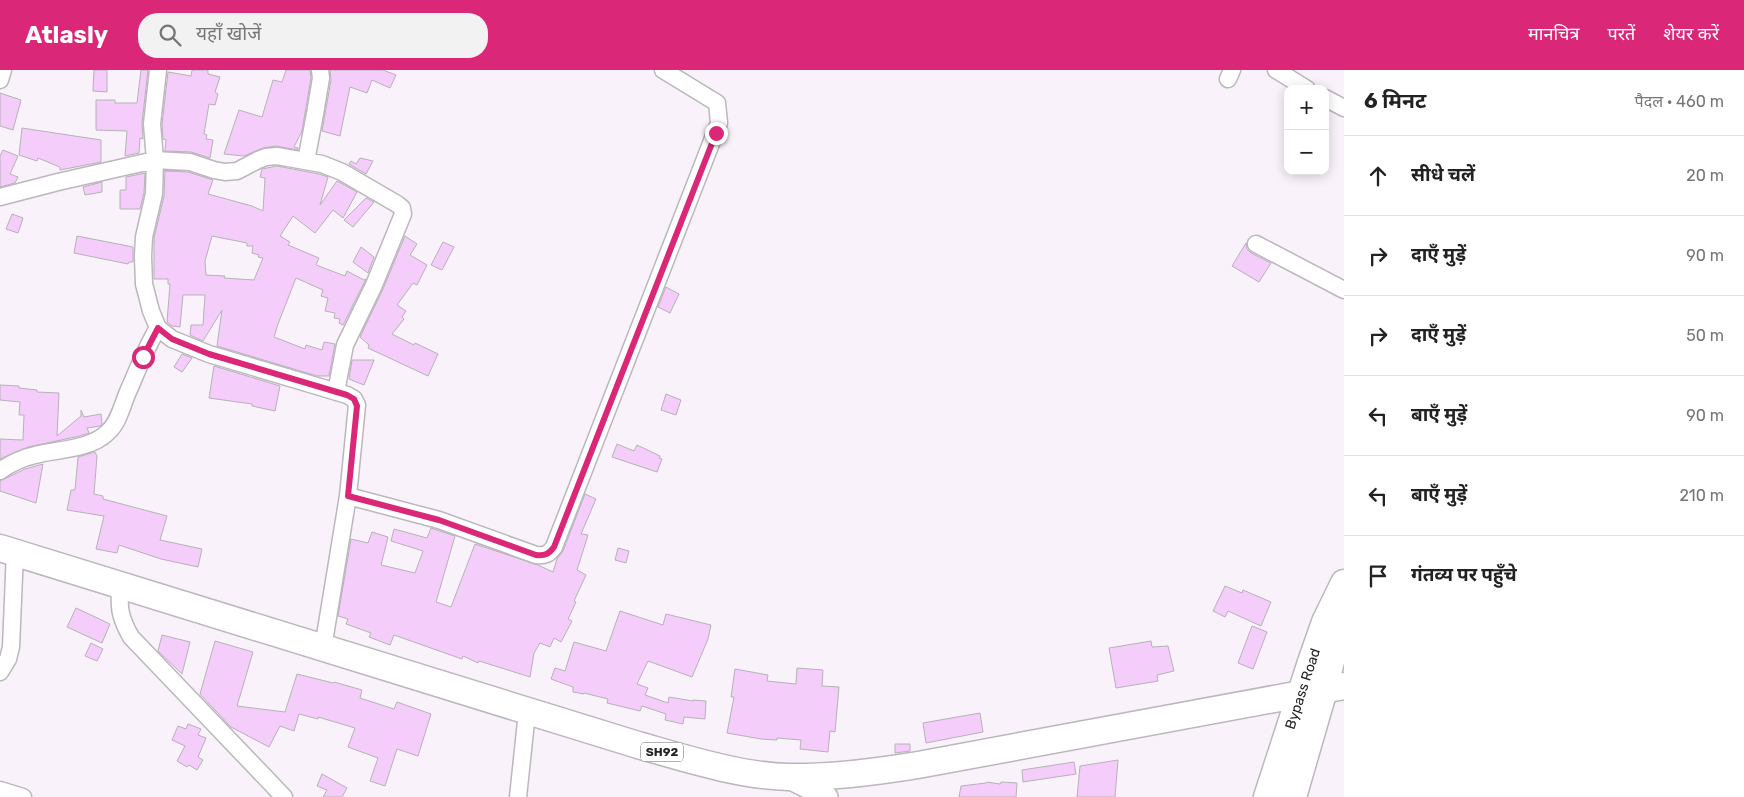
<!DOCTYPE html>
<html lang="hi">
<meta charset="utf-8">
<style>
body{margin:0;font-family:Rubik,"Noto Sans Devanagari",sans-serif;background:#f2f2f2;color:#222}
.controls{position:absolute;right:15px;top:15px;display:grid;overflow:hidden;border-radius:10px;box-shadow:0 2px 12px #0003}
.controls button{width:45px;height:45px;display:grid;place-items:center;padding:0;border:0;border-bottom:1px solid #e0e0e0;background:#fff;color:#222;font:25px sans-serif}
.stop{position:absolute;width:15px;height:15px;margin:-11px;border:4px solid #db2777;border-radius:50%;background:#fff}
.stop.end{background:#db2777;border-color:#fff;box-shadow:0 1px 5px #0008}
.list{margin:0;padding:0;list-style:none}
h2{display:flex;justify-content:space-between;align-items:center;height:65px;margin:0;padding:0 20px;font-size:21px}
h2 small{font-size:16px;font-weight:400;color:#767676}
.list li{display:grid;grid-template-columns:32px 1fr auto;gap:15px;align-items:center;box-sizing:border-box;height:80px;padding:0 20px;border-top:1px solid #e0e0e0}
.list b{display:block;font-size:19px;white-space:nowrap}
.list em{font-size:16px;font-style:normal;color:#767676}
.icon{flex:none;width:28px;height:28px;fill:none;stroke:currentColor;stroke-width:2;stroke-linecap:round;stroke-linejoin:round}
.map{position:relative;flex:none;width:1344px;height:727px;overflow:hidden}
header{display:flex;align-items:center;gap:30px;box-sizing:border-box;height:70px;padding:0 25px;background:#db2777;color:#fff}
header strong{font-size:24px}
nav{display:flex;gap:28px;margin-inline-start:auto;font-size:18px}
.search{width:350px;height:45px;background:#f2f2f2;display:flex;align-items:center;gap:12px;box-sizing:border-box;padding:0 18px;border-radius:20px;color:#767676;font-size:19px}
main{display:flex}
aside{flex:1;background:#fff}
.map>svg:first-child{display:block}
.building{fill:#f4cdfb;stroke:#b7b1b8;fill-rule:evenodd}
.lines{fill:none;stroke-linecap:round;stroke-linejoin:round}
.minor-casing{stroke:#bcb6bd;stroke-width:19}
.tertiary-casing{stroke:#bcb6bd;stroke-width:24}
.primary-casing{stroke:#bcb6bd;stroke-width:29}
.minor{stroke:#fff;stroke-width:16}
.tertiary{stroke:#fff;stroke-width:21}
.primary{stroke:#fff;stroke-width:26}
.route{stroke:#db2777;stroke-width:6}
.labels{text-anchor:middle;stroke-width:5;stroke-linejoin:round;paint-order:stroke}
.shield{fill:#fff;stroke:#676567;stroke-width:1}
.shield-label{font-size:12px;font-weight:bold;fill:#262326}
.street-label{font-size:14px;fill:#262326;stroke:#fff}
</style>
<header>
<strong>Atlasly</strong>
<div class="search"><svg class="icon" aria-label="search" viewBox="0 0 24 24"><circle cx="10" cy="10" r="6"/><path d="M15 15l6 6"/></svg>यहाँ खोजें</div>
<nav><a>मानचित्र</a><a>परतें</a><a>शेयर करें</a></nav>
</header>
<main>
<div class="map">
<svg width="1344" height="727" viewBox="0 0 1344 727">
<rect width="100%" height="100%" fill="#f9f2fa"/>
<path class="building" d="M94,0H107V22L93,21Z
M141,0H148L142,53L143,69L140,68L139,83L125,86L127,61L96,60V30H115V33H137Z
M192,0H208V4L220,7L215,22L218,24L215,35L209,34L204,64L207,65L206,69L213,70L210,88L191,82L165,81L166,70L163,69L162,54L168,2L191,6Z
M286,0H310L311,8L302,61L294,77L298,78V80L276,76L263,78L244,86L224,84L239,40L262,47L273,10L282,12Z
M330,0H383L396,5L390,18L372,10L367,23L350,17L340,66L322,61L331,10Z
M0,23L21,30L13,60L0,56Z
M22,58L101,70V92L60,100V97L38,88L37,91L19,85Z
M3,80L18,86L10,104L18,107L15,113L0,117V86Z
M360,88L373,91L366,104L349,94L351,91L356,94Z
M277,96L319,104L328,107L320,135L337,111L357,122L343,148L333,140L315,163L293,146L280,166L290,172L288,175L319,188L316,195L345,206L347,201L364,210L366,209L343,255L339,253L340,249L334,248L335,243L325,241L328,228L321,226L323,220L296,208L278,254L274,267L305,279L306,275L322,280L324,272L335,274L329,306H317L217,276L222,240L203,271L190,265L191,255H203L205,225H183L180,257L172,256L167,252L170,214H168V209H154V168L164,126L165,101L188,102L213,110L208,124L252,136L263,141L265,108L260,107L262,99ZM212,166L247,173V176H253L252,183L259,185L258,187L263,188L254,210L224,208L225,206L206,205L205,191Z
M145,103L144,123L140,139H120V120H126V107Z
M102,112V122L85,125L83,117Z
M366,128L374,132L353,157L344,150Z
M12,144L23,148L18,163L6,159Z
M77,166L133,177V192H129L128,194L74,183Z
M405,166L417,174L410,185L427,195L417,215L413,213L397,235L406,241L402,247L404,249L392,264L414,275L415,273L438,284L428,306L368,278L369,275L360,267L383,219Z
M443,172L454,177L442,200L431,195Z
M1246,173L1247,179L1251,183L1271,193L1259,212L1232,196Z
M361,177L374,187L368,203L353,192Z
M666,217L679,224L670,243L658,237Z
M182,284L192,288L182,302L174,297Z
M352,290H374L364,315L349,309Z
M214,296L280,316L275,341L252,336V334L209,328Z
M0,315L19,316V318L37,320V322L59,323L57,366L81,346V340L84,347L101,344L102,354L100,356L87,358L89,363L80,366L28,377L0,389V369L23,370L24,345H19L20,332L0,330Z
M666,324L681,330L676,345L661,340Z
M617,374L634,381L637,375L660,386L659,388L662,389L657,402L612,387Z
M95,382L97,386L94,424L103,426V429L167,446L160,470L202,479L198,497L161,489L119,475L117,483L96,479L104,446L67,440L71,420H75L78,387Z
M43,394L36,433L0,421V411L25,399Z
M585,424L596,429L581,464L588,465L577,500L586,505L574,531L576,532L568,549L572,551L561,572L554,568L550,577L540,573L534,583L530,607L479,591L478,593L463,586L462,589L394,565L390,575L369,567L371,563L346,554L348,549L338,546L351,469L368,473L372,462L388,467L381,495L415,503L423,481L391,471L394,459L427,468L431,458L455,466L436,532L451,537L475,474L538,495L553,502L557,489L563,481Z
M618,478L629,481L626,493L615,490Z
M1225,516L1242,523L1243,520L1271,532L1261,556L1228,541L1225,547L1213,541Z
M76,538L110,554L102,573L67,557Z
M620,541L663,555L666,544L711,555L708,569L692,607L648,591L637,614L648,618L645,625L668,633L669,627L693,631V630L706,631L705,649L684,647L683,654L665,650L666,644L642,636L640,641L607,633L608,629L584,623V624L573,622V617L551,609L555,598L565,601L574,572L606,581Z
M1252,556L1267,562L1253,599L1238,593Z
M162,565L190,572L182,604L158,581Z
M215,571L253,582L237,636L285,642L297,604L333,613L334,612L362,620L360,628L394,639L397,632L431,644L418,686L397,679L385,716L370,711L378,688L348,677L355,658L318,647V649L299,644L294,661L280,656L269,677L231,657L200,624Z
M1151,571L1152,577L1168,576L1174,601L1157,605L1158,611L1116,618L1109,578Z
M91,573L103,579L97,591L85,586Z
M797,598L823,600L822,616L839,617L835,662L830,661L828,682L800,679L801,670L777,668V670L761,669L727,663L734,627H731L735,599L768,605L767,611L796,614Z
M980,643L983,662L926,673L923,653Z
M188,654L201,659L198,665L206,668L198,687L203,690L197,700L189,695L187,697L177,691L185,676L172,670L178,656L186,659Z
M895,674H910V681L895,683Z
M1118,690L1115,727H1077L1080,696Z
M1074,692L1076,704L1023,712L1022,700Z
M322,704L347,718L342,727H323L327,720L317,716Z
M987,712L1000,714L1001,712L1017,713L1016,727H959L961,716L986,713Z"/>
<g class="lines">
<defs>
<path id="minor" d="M158,0L152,54L155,90L154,124L144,167L143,186L144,214L151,241L158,258L172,269L209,284L347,325L354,329L357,335L348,426L323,578
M1276,0L1307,19
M1228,9L1232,0
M0,10L3,0
M1325,28L1344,38
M306,91L315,44L321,8L320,0
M0,127L58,112L155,90L190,92L214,100L225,102L237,101L258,90L266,87L277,86L322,94L342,102L397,134L402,138L403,144L374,215L345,275L336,322
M1256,174L1344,220
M0,401C11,393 22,388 35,385C58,379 90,380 108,362C118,353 122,337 127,324C137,302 145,279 158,258
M348,426L439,450L536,485C545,486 549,484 554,477L719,53L717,33L663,0
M120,514C119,538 119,546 131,567L284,727
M0,602L8,589L11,577L15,482
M0,720L23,727
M518,727L527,642"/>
<path id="tertiary" d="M787,707L827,727"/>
<g id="primary">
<path d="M0,478L638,675C684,688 740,706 788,707C831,708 875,702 918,695L1344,616"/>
<path id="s1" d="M1267,727L1312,589L1325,552L1344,513"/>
<path d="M1293,727L1324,620L1331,591L1344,554"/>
</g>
</defs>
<use href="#minor" class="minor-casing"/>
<use href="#tertiary" class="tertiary-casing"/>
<use href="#primary" class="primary-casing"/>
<use href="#minor" class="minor"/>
<use href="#tertiary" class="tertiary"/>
<use href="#primary" class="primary"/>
</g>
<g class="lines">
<path class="route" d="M143,287L158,258L172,269L209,284L347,325L354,329L357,336L348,426L439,450L536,485C545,486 549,484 554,477L716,63"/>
</g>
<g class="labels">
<rect class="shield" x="641" y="672.5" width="42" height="19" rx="4"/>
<g class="shield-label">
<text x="662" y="686">SH92</text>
</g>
<g class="street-label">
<text dy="5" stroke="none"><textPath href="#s1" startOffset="114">Bypass Road</textPath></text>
</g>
</g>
</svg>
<div class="controls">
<button>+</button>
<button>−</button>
</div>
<div class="stop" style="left:143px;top:287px"></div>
<div class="stop end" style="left:716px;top:63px"></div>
</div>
<aside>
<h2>6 मिनट<small>पैदल · 460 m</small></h2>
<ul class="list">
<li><svg class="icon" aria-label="ahead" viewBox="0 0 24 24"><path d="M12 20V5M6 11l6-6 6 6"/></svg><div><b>सीधे चलें</b></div><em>20 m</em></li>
<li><svg class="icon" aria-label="right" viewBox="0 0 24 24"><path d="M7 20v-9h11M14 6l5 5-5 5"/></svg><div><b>दाएँ मुड़ें</b></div><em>90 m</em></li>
<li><svg class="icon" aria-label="right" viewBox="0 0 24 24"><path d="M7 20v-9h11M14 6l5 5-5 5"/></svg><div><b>दाएँ मुड़ें</b></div><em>50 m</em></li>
<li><svg class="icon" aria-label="left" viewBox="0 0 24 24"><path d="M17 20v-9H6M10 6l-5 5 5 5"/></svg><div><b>बाएँ मुड़ें</b></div><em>90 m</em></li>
<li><svg class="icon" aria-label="left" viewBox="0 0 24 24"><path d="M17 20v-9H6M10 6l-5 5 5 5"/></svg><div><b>बाएँ मुड़ें</b></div><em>210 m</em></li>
<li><svg class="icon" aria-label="arrive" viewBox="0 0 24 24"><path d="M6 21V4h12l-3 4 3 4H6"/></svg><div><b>गंतव्य पर पहुँचे</b></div></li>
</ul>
</aside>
</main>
